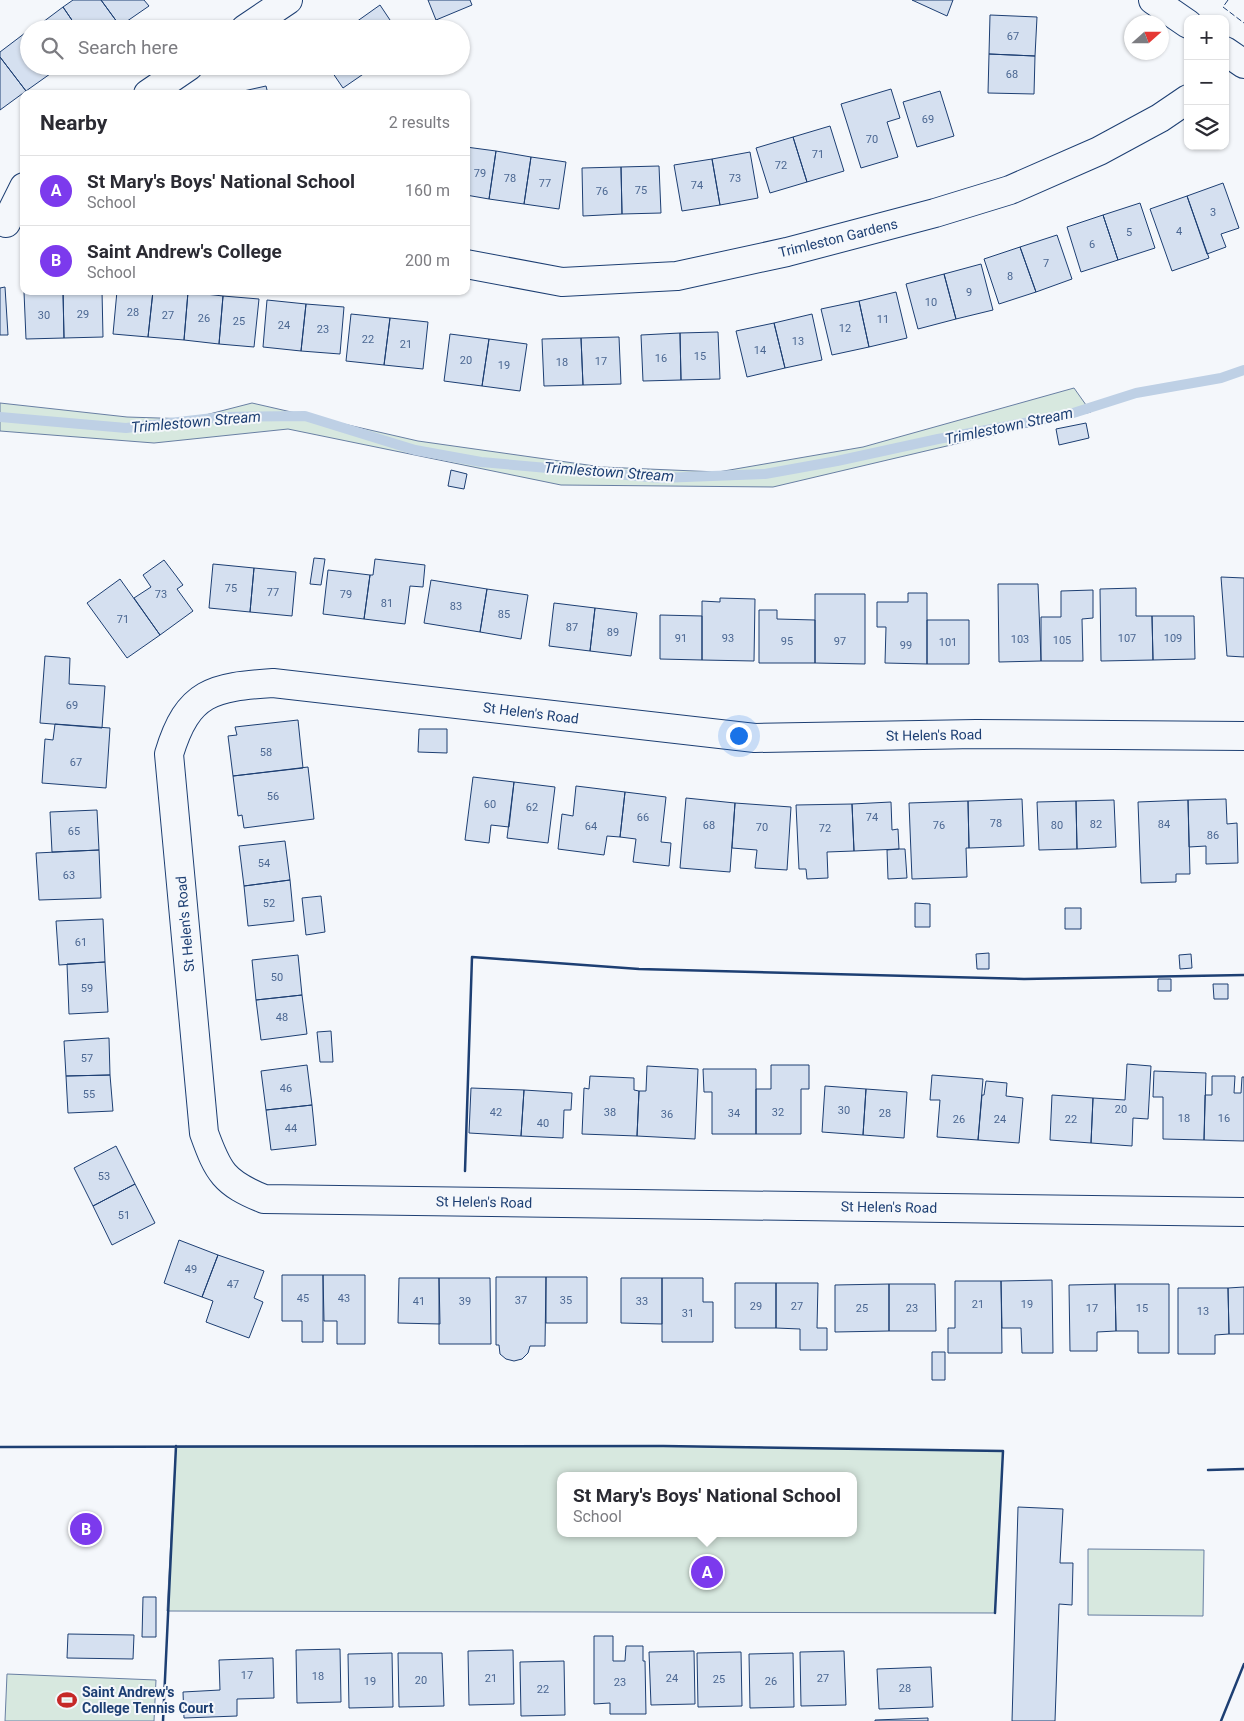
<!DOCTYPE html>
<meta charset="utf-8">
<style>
body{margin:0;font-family:Roboto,sans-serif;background:#f7f7f7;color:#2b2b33}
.controls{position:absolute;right:15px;top:15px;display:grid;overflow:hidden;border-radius:10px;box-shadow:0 1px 4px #0004}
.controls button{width:45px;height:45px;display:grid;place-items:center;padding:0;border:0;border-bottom:1px solid #e1e1e2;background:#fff;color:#2b2b33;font:25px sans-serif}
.compass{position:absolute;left:1124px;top:15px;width:45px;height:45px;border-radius:50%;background:#fff;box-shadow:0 1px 4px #0004;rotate:69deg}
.you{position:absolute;left:738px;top:735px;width:18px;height:18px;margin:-12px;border:4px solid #fff;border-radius:50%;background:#1a73e8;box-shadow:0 0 0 8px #1a73e833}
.badge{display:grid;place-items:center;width:32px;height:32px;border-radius:50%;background:#7c3aed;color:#fff;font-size:16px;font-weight:700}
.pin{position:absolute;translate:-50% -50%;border:2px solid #fff;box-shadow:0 1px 5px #0006}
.popup{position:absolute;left:557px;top:1472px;width:300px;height:65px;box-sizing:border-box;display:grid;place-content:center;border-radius:10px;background:#fff;filter:drop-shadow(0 1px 4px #0005);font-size:16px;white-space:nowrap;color:#7c7c81}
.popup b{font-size:19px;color:#2b2b33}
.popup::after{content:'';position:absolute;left:50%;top:100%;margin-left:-10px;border:10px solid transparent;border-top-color:#fff}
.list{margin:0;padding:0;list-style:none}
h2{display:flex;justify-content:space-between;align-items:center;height:65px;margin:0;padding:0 20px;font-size:21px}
h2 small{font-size:16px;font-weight:400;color:#7c7c81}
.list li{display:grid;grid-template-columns:32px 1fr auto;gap:15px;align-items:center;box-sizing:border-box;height:70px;padding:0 20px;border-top:1px solid #e1e1e2}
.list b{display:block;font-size:19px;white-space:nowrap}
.list p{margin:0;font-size:16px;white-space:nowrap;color:#7c7c81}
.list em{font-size:16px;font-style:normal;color:#7c7c81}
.icon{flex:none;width:28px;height:28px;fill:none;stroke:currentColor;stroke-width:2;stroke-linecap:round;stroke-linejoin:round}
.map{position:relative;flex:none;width:1244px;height:1721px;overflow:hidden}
.search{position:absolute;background:#fff;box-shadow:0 1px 4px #0004;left:20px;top:20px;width:450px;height:55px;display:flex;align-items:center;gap:12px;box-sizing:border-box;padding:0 18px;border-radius:28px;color:#7c7c81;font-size:19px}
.panel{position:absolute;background:#fff;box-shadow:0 1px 4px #0004;left:20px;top:90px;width:450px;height:205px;border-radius:10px}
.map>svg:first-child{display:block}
.green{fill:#d7e8df;stroke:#687fa3;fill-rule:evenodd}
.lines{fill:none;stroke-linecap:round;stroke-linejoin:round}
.stream{stroke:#bed0e5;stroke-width:10}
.building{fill:#d5e0f0;stroke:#1d3f73}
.minor-casing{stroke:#1d3f73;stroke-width:30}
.minor{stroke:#f4f7fb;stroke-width:28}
.fence{stroke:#1d3f73;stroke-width:1;stroke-dasharray:6 2.5;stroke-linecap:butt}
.wall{stroke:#1d3f73;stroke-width:2.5}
.labels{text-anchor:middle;stroke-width:4;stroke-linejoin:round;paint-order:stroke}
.number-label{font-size:11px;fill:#4b6792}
.street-label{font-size:14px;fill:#1d3f73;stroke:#f4f7fb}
.poi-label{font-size:14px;font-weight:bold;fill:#1d3f73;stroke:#f4f7fb;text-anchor:start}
.water-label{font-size:15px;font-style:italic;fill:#1d3f73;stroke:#f4f7fb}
</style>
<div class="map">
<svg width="1244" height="1721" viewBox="0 0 1244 1721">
<rect width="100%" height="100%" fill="#f4f7fb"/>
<path class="green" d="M1074,388L1091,412L773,487L561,485L288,429L154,443L0,431V403L127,417L190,419L252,403L418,441L602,467L718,472L863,447Z
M176,1446H663L1003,1451L995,1613L167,1611ZM561,1476H853V1533H561Z
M1088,1549L1204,1550L1203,1616L1088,1615Z
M7,1674L156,1680L154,1721H5Z"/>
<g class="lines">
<path class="stream" d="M0,417L126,428L222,417L305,416L415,450L481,462L660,478L765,474L837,461L938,439L1067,415L1136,393L1221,378L1244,370"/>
</g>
<path class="building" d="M73,0H101L120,26L116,29H78L63,7Z
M101,0H144L149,6L120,26Z
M428,0H470L472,5L436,20Z
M912,0H953L947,16Z
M380,5L396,29H350L349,27Z
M63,7L78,29H35V28Z
M990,15L1037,17L1035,56L989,54Z
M29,30V66H55L57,69L26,91L0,57V52Z
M989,54L1035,56L1034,94L988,93Z
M0,57L26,91L0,110Z
M328,66H375L343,88Z
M266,86L268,94H230Z
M891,89L900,118L887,122L898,157L861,168L841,104Z
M940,91L954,136L917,147L903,102Z
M830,126L844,171L807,182L793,137Z
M793,137L807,182L770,193L756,148Z
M466,147L496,151L489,199L466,195Z
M496,151L531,157L524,204L489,199Z
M750,152L758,198L720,205L712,159Z
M531,157L566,162L559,209L524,204Z
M712,159L720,205L682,211L674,165Z
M659,166L661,213L622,214L621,167Z
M621,167L622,214L583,216L582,168Z
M1223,183L1239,228L1221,234L1226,247L1207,254L1187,196Z
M1187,196L1209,258L1172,271L1150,209Z
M1140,203L1155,248L1118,260L1103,215Z
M1103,215L1118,260L1081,272L1067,227Z
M1057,235L1072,279L1036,292L1020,247Z
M1020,247L1036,292L999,304L984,259Z
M981,264L993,310L956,319L944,274Z
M944,274L956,319L918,329L906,284Z
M5,287L8,335H0V288Z
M63,291H102L103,337L64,338Z
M63,291L64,338L26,339L24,292Z
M117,291H153L148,337L113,334Z
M153,291L188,292L184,340L148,337Z
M188,292L223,296L219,344L184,340Z
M896,292L907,338L869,347L859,301Z
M223,296L259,299L254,347L219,344Z
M267,300L306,304L301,351L263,347Z
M859,301L869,347L832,355L821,309Z
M306,304L344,307L340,354L301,351Z
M351,314L390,318L384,365L346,361Z
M812,314L822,360L785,368L774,323Z
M390,318L428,322L423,369L384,365Z
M774,323L785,368L747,377L736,331Z
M718,332L720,379L681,380L680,333Z
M680,333L681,380L643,381L641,335Z
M450,334L489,339L482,386L444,381Z
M619,337L621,384L583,385L581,338Z
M581,338L583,385L544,386L542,339Z
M489,339L527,344L520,391L482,386Z
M1086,423L1089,438L1059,445L1056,429Z
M451,470L467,474L464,489L448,486Z
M314,558L325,559L321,585L310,584Z
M375,559L425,565L423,587L410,586L405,624L364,619L370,575H373Z
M164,560L183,585L177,589L193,611L160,635L134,598L151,587L143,575Z
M213,564L254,568L250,612L209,608Z
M254,568L296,572L292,616L250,612Z
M328,570L370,575L364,619L323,614Z
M1221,577L1244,578V657L1227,656Z
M120,579L160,635L127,658L87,603Z
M431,580L487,589L480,632L424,623Z
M998,584H1038L1041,661L999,662Z
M1136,588V616H1152L1153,660L1101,661L1100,589Z
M487,589L528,595L521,639L480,632Z
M1093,590V618L1082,619L1083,661H1041V617H1061V591Z
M908,593H927V664L885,663L886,627H877V602H908Z
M815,594H865V664L815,663Z
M720,598L755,599L754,661L702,660V601L720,602Z
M554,603L595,608L590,651L549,646Z
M595,608L637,613L631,656L590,651Z
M759,610H777V619L815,620V663H759Z
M660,615L702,616V660L660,659Z
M1152,616H1194L1195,659L1153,660Z
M927,620H969V664H927Z
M45,656L70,658L69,684L105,686L102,728L40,723Z
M298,720L303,768L233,776L228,736L237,735L235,727Z
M55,724L110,728L106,788L42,783L45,739L53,740Z
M419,729H447V753L418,752Z
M308,767L314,819L244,828L242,815L238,816L233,776Z
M473,777L514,782L509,827L491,825L489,843L465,840Z
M514,782L555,787L548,843L507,838Z
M576,786L625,792L620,837L607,836L604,855L558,849L562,814L573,816Z
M625,792L666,797L661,842L671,843L669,866L633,862L636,839L620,837Z
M686,798L735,803L730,872L680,868Z
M1022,799L1024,846L969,848L968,801Z
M1226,799L1227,824L1237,823L1238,863L1206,864V846L1189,847L1188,800Z
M1114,800L1116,847L1077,849L1076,801Z
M1188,800L1190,874H1176V882L1141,883L1138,802Z
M968,801L969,848H966L967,877L912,879L909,803Z
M1076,801L1077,849L1039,850L1037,802Z
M891,802L892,830L898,829L899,849L854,851L852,804Z
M735,803L791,807L787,870L755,868L757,850L732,848Z
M852,804L854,851L827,852L828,878L807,879L806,869H799L796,805Z
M97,810L99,850L52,852L50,812Z
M285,841L290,880L244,886L239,846Z
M899,849H905L907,878L888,879L887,850Z
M99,850L101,898L39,900L36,853Z
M290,880L294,921L248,926L244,886Z
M321,896L325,932L306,935L302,898Z
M915,903L930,904V927H915Z
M1065,908H1081V929H1065Z
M103,919L105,962L59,965L56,921Z
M989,953V969H977L976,954Z
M1191,954L1192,968L1180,969L1179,955Z
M298,955L302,995L256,1000L252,960Z
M105,962L108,1012L69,1014L67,964Z
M1158,979H1171V991H1158Z
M1213,984H1228V999H1214Z
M302,995L307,1034L261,1040L256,1000Z
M331,1031L333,1062H320L317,1032Z
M109,1038L110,1075L66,1076L64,1041Z
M1127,1064L1151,1066L1148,1119L1133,1118L1132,1146L1091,1143L1093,1098L1125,1100Z
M307,1065L312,1105L266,1110L261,1071Z
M771,1065H809V1089H801V1134H756V1089H771Z
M647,1066L698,1069L695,1139L637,1136L639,1091H646Z
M703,1069H756V1134H712V1092H704Z
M1154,1071L1206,1073L1204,1140L1163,1139V1097H1153Z
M110,1075L113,1111L68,1113L66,1076Z
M932,1075L983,1079L978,1140L937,1137L940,1100H930Z
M590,1076L634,1078V1090L639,1091L637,1136L582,1134L584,1088L589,1089Z
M1212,1076H1235L1234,1093H1241L1242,1077H1244V1141L1204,1140L1205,1095H1212Z
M986,1081L1007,1083L1006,1096L1023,1098L1019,1143L978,1140L982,1095H984Z
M825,1086L866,1089L863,1135L822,1132Z
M471,1088L524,1090L521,1136L469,1133Z
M866,1089L907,1092L904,1138L863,1135Z
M524,1090L572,1093L571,1110H564L563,1138L521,1136Z
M1052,1095L1093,1098L1091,1143L1050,1140Z
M312,1105L316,1145L271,1150L266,1110Z
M116,1146L135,1184L93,1206L74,1168Z
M135,1184L155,1223L112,1245L93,1206Z
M179,1240L218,1255L202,1297L164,1283Z
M218,1255L264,1271L254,1298L263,1302L249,1338L206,1322L213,1301L202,1297Z
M282,1275H323V1342H302V1321H282Z
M323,1275H365V1344H337V1321H324Z
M496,1277H546L545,1346H530L528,1353L522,1359L514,1361L506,1359L500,1354L499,1345H496Z
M546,1277H587V1323H546Z
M399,1278H439L440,1324L398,1323Z
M439,1278H490L491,1344H439Z
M621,1278H662V1324L621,1323Z
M662,1278H703V1302H713V1342H662Z
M1052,1280L1053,1353H1022L1021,1328H1002L1001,1281Z
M955,1281H1001L1002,1353H948V1328H955Z
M735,1283H776V1328H735Z
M776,1283H818L817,1328H827V1350H800V1329L776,1328Z
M889,1284V1331L835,1332V1285Z
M889,1284H935L936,1331H889Z
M1115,1284L1116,1331L1097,1332V1351H1070L1069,1285Z
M1115,1284H1169V1353H1138V1331H1116Z
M1244,1287V1334H1229L1228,1288Z
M1178,1288H1228L1229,1334L1215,1335V1354H1178Z
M932,1352H945V1380H932Z
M1018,1507L1063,1509L1060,1563H1073L1072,1605L1059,1604L1055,1721H1012Z
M143,1597H156V1637H142Z
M68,1634L134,1635L133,1659L67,1658Z
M594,1636H613V1661H625L626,1646H643V1661H645L646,1714H610V1703L594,1704Z
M340,1649L341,1702L297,1703L296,1650Z
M513,1650L514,1704L469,1705L468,1651Z
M694,1651L695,1704L651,1705L649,1652Z
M844,1651L846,1705L801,1706L800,1652Z
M741,1652L742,1706L698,1707L697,1653Z
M392,1653L393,1707L349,1708L348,1654Z
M398,1653H442L444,1706L399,1707Z
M793,1653L794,1707L750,1708L749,1654Z
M273,1658L274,1698L237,1699V1716L184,1718L183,1692L220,1690L219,1660Z
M564,1661L565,1715L521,1716L520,1662Z
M931,1667L933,1707L879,1709L877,1669Z
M928,1718V1721H875V1720Z"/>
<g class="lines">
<defs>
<path id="minor" d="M1153,0L1188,24
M245,29L288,0
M1225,51L1244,64
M148,94L189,66
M6,223L24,187
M466,264L562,282L677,276L787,252L935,213L1010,190L1099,151L1160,118L1188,99
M1244,736L976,734L755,738L273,683C213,687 188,691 169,754L204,1133C218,1172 224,1183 264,1199L1244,1212"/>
</defs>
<use href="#minor" class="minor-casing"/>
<use href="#minor" class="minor"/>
<path class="fence" d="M1228,0L1223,7L1244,23"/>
<path class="wall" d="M465,1171L472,957L639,969L1024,979L1244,975
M0,1447L663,1446L1003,1451L995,1613
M1208,1470L1244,1469
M163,1721L176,1446
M1221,1721L1244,1664"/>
</g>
<defs>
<symbol id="stadium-bare" viewBox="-9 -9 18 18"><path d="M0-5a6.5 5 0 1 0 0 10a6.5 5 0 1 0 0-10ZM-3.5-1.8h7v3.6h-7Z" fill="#c62828" stroke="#f4f7fb" stroke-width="2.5" paint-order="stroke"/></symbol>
</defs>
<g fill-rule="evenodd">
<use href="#stadium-bare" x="53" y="1686" width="28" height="28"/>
</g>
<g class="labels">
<g class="number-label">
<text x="1013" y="40">67</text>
<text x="1012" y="78">68</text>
<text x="928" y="123">69</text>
<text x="872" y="143">70</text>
<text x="818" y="158">71</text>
<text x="781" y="169">72</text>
<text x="480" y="177">79</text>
<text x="510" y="182">78</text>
<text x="735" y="182">73</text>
<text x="545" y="187">77</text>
<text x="697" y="189">74</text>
<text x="641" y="194">75</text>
<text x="602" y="195">76</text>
<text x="1213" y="216">3</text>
<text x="1179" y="235">4</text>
<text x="1129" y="236">5</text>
<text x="1092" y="248">6</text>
<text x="1046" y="267">7</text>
<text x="1010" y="280">8</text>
<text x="969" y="296">9</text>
<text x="931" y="306">10</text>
<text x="133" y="316">28</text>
<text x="83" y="318">29</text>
<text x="44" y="319">30</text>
<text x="168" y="319">27</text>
<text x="204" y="322">26</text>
<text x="883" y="323">11</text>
<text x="239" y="325">25</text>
<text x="284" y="329">24</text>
<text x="845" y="332">12</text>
<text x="323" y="333">23</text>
<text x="368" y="343">22</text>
<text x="798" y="345">13</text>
<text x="406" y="348">21</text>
<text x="760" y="354">14</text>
<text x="700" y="360">15</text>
<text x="661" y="362">16</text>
<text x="466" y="364">20</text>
<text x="601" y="365">17</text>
<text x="562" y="366">18</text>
<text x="504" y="369">19</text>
<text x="231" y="592">75</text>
<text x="273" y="596">77</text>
<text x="161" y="598">73</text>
<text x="346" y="598">79</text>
<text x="387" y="607">81</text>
<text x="456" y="610">83</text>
<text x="504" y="618">85</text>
<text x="123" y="623">71</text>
<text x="572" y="631">87</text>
<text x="613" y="636">89</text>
<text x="681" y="642">91</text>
<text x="728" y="642">93</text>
<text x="1127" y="642">107</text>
<text x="1173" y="642">109</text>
<text x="1020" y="643">103</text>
<text x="1062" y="644">105</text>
<text x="787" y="645">95</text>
<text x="840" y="645">97</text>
<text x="948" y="646">101</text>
<text x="906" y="649">99</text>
<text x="72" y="709">69</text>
<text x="266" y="756">58</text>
<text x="76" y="766">67</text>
<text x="273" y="800">56</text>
<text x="490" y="808">60</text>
<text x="532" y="811">62</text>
<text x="643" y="821">66</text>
<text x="872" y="821">74</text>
<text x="996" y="827">78</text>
<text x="1096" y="828">82</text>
<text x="1164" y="828">84</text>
<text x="709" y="829">68</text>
<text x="939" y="829">76</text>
<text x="1057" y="829">80</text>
<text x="591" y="830">64</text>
<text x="762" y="831">70</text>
<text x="825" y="832">72</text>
<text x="74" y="835">65</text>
<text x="1213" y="839">86</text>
<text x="264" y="867">54</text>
<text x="69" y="879">63</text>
<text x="269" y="907">52</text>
<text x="81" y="946">61</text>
<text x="277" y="981">50</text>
<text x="87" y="992">59</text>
<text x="282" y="1021">48</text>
<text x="87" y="1062">57</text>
<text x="286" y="1092">46</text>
<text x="89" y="1098">55</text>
<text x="1121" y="1113">20</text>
<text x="844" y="1114">30</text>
<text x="496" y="1116">42</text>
<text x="610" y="1116">38</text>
<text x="778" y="1116">32</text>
<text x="734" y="1117">34</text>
<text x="885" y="1117">28</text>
<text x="667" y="1118">36</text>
<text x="1184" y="1122">18</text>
<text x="1224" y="1122">16</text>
<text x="959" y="1123">26</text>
<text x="1000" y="1123">24</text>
<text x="1071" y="1123">22</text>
<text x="543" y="1127">40</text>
<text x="291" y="1132">44</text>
<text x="104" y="1180">53</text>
<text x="124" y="1219">51</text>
<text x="191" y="1273">49</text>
<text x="233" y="1288">47</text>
<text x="303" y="1302">45</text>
<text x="344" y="1302">43</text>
<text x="521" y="1304">37</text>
<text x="566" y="1304">35</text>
<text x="419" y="1305">41</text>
<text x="465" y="1305">39</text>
<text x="642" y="1305">33</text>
<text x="978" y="1308">21</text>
<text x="1027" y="1308">19</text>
<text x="756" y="1310">29</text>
<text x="797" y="1310">27</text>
<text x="862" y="1312">25</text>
<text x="912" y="1312">23</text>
<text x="1092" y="1312">17</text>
<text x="1142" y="1312">15</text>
<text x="1203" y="1315">13</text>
<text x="688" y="1317">31</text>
<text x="247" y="1679">17</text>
<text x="318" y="1680">18</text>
<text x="491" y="1682">21</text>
<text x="672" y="1682">24</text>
<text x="823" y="1682">27</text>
<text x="719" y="1683">25</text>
<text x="421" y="1684">20</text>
<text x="370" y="1685">19</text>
<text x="771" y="1685">26</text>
<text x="620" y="1686">23</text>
<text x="905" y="1692">28</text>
<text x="543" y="1693">22</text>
</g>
<g class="street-label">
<text transform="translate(838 238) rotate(-14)" y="5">Trimleston Gardens</text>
<text transform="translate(531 713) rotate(7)" y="5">St Helen's Road</text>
<text transform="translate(934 735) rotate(-1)" y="5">St Helen's Road</text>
<text transform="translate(185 924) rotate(-95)" y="5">St Helen's Road</text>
<text transform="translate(484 1202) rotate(1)" y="5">St Helen's Road</text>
<text transform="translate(889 1207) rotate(1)" y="5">St Helen's Road</text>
</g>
<g class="poi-label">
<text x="82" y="1697">Saint Andrew's<tspan x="82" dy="16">College Tennis Court</tspan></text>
</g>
<g class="water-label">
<text transform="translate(196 422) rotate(-5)" y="5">Trimlestown Stream</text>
<text transform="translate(1009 426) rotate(-12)" y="5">Trimlestown Stream</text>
<text transform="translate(609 472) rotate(4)" y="5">Trimlestown Stream</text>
</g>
</g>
</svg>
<div class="controls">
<button>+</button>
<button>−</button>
<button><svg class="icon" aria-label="layers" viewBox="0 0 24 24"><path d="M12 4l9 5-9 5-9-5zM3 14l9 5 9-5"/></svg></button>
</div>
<svg class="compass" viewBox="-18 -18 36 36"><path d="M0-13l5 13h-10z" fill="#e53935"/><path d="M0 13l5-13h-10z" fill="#7c7c81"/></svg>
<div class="you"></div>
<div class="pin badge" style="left:707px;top:1572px">A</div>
<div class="popup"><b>St Mary's Boys' National School</b>School</div>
<div class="pin badge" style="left:86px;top:1529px">B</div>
<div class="search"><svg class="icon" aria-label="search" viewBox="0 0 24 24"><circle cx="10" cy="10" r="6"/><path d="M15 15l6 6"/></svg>Search here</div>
<section class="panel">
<h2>Nearby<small>2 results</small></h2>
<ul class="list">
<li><span class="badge">A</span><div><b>St Mary's Boys' National School</b><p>School</p></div><em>160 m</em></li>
<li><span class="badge">B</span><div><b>Saint Andrew's College</b><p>School</p></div><em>200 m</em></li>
</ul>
</section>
</div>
